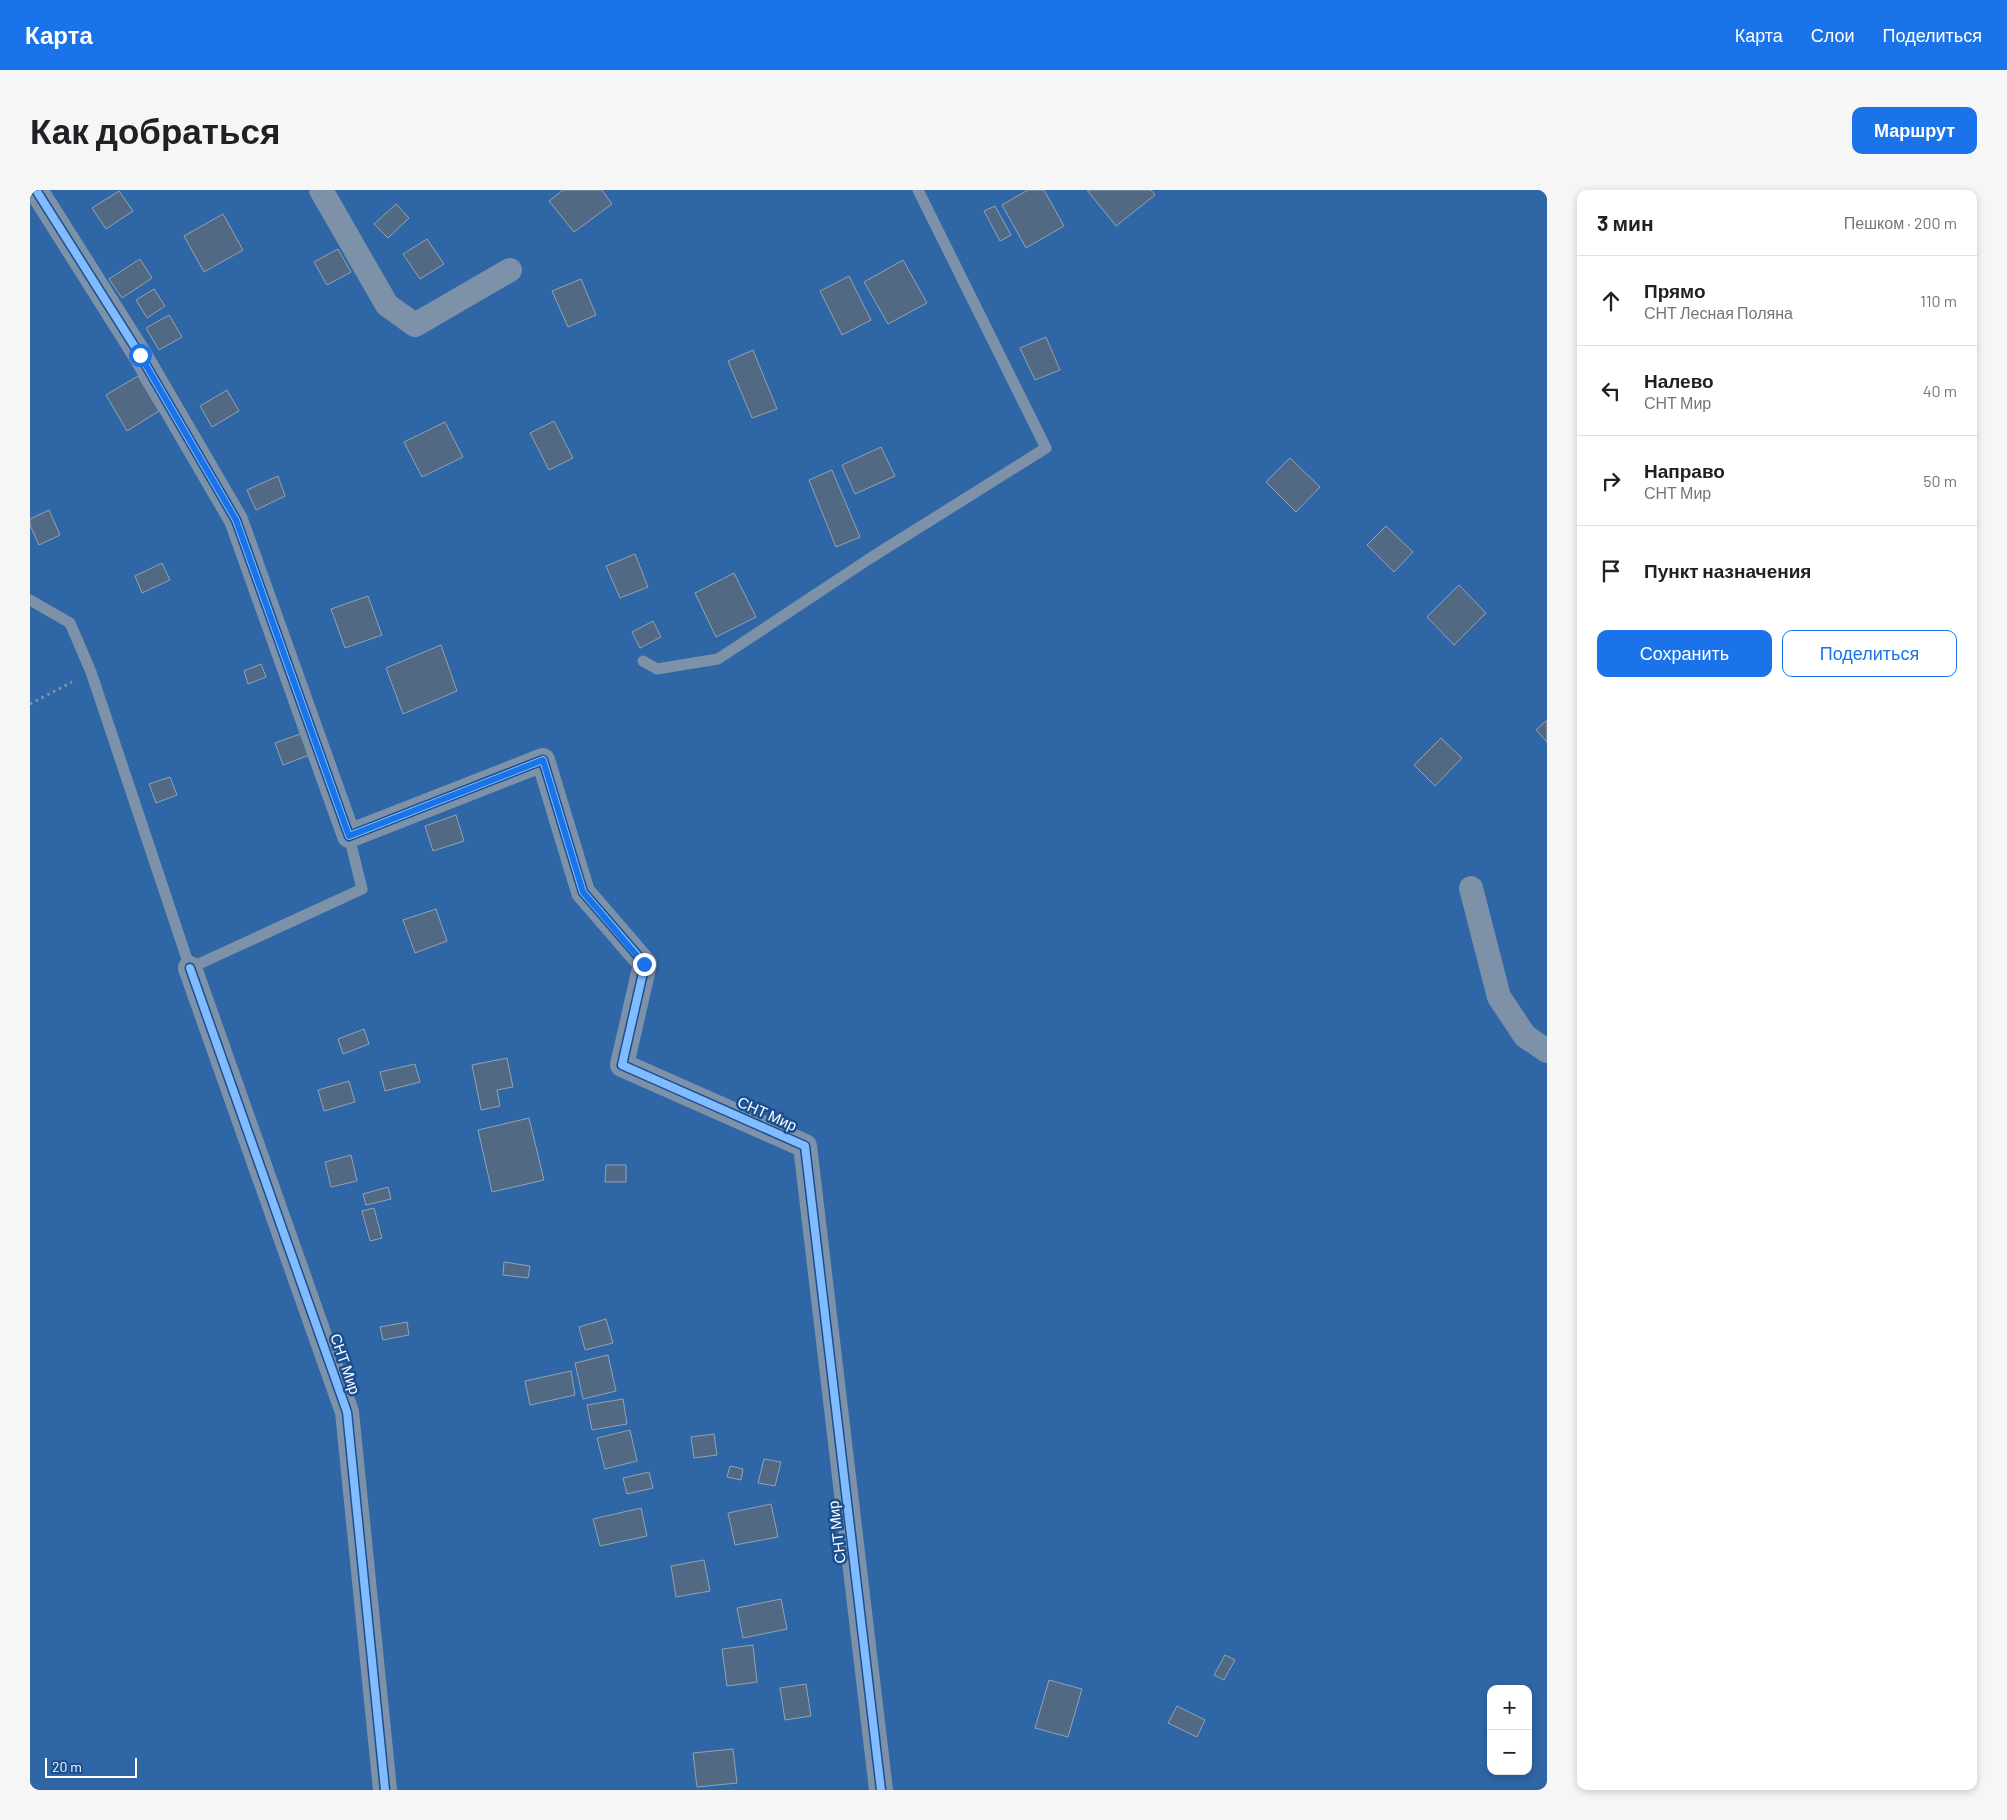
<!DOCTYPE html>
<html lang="ru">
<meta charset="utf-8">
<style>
body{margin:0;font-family:Barlow,sans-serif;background:#f6f6f6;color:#202124}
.controls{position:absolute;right:15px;bottom:15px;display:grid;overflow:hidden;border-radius:10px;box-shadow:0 2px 8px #0003}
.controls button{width:45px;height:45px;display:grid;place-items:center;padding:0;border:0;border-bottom:1px solid #e0e0e0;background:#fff;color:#202124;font:25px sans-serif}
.scale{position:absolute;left:15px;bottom:12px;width:92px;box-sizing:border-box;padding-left:5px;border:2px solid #fff;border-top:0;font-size:14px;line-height:18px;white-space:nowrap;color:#fff;-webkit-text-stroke:4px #1b4f8f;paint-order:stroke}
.stop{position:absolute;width:15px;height:15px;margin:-11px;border:4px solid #1a73e8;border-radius:50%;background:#fff}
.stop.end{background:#1a73e8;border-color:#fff;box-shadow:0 1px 5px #0008}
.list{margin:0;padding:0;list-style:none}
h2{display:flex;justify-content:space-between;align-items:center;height:65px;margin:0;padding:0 20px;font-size:21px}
h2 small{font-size:16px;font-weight:400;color:#757577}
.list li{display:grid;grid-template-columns:32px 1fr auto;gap:15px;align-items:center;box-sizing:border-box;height:90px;padding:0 20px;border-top:1px solid #e0e0e0}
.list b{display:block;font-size:19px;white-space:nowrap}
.list p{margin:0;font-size:16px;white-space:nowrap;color:#757577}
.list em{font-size:16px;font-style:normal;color:#757577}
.actions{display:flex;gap:10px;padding:15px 20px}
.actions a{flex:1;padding:11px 0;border:1px solid #1a73e8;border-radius:10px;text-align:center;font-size:18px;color:#1a73e8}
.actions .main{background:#1a73e8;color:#fff}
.icon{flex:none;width:28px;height:28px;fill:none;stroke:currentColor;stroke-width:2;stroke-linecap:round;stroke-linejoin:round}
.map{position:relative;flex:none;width:1517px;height:1600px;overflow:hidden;border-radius:10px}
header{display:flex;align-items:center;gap:30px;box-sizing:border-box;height:70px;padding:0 25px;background:#1a73e8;color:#fff}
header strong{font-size:24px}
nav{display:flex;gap:28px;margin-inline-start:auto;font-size:18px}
.intro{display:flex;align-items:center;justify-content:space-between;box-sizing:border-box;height:120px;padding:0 30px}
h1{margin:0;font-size:35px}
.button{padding:12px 22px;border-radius:10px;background:#1a73e8;color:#fff;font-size:18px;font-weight:700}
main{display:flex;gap:30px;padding:0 30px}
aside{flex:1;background:#fff;border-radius:10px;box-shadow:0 2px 8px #0003}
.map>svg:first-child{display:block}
.green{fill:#2f66a5;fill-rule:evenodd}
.building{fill:#526984;stroke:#92a2b6}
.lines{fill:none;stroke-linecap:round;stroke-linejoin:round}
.path{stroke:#7d92a8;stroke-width:3;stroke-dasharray:2.5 4;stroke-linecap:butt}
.service{stroke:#7d92a8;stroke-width:11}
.minor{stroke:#7d92a8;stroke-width:24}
.cycleway-casing{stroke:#1b4f8f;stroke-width:11}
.cycleway{stroke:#80bcff;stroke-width:8}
.route{stroke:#1a73e8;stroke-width:6}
.labels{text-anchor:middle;stroke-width:5;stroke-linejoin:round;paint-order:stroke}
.street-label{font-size:15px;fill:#fff;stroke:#1b4f8f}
</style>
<header>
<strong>Карта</strong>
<nav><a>Карта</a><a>Слои</a><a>Поделиться</a></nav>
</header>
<div class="intro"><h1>Как добраться</h1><a class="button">Маршрут</a></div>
<main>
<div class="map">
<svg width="1517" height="1600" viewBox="0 0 1517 1600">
<rect width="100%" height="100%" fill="#365274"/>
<path class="green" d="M0,0H1517V1600H0ZM1461,1499H1498V1581H1461Z"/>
<path class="building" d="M533,0H572L582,14L544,42L519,11Z
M998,0H1014L1034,36L996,58L972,15Z
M1057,0H1121L1125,5L1086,36Z
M89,1L103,21L76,39L62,18Z
M366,14L379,28L358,48L344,34Z
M965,16L981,45L970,51L954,21Z
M193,24L213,60L174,82L154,46Z
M397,49L414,74L390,89L373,64Z
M308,59L321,82L297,95L284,72Z
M110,69L122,88L92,108L79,89Z
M873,70L897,113L858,134L834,92Z
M819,86L841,130L812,145L790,101Z
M551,89L566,125L538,137L522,101Z
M124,99L135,116L117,128L106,110Z
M139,125L152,147L129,160L116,138Z
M1016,147L1030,180L1005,190L990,158Z
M723,160L747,219L722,228L698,171Z
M108,186L129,221L97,241L76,205Z
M197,200L209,221L182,237L170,216Z
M524,231L543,268L519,280L500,243Z
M415,232L433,267L392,287L374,252Z
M851,257L865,286L825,304L812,275Z
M1260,268L1290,297L1266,322L1236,292Z
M802,280L830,347L806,357L779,290Z
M248,286L255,306L226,320L217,300Z
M19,320L30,345L9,355L0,335V329Z
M1356,336L1383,362L1364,382L1337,355Z
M605,364L618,397L590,408L576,376Z
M132,373L140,390L112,403L105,386Z
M704,383L726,427L686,447L665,403Z
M1429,395L1456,423L1424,455L1397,427Z
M338,406L352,445L315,458L301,419Z
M623,431L631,447L610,458L602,442Z
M411,455L427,501L373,524L356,478Z
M231,474L236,487L218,494L214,481Z
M1517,530V552L1506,540Z
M273,543L282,564L253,575L245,553Z
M1411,548L1432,568L1405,596L1384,575Z
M140,587L147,605L126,613L119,594Z
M426,625L434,651L403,661L395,636Z
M406,719L417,751L385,763L373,730Z
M334,839L339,854L313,864L308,849Z
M477,868L483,897L467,900L470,916L451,920L442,875Z
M385,874L390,892L355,901L350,882Z
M319,891L325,912L294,921L288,900Z
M499,928L514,990L462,1002L448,940Z
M321,965L327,991L301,997L295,972Z
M576,975H596V992H575Z
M358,997L361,1009L336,1015L333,1004Z
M344,1018L352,1048L340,1051L332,1021Z
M474,1072L500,1076L498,1088L473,1085Z
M576,1129L583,1153L555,1160L549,1137Z
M377,1132L379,1145L353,1150L350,1137Z
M578,1165L586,1201L553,1209L545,1173Z
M541,1181L545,1205L500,1215L495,1191Z
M593,1209L597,1234L562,1240L557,1215Z
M600,1240L607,1271L575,1279L567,1248Z
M684,1244L687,1265L664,1268L661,1247Z
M734,1269L751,1272L745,1296L728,1293Z
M700,1276L713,1279L711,1290L697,1287Z
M619,1282L623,1298L597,1304L593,1288Z
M741,1314L748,1347L705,1355L698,1323Z
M611,1318L617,1346L570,1356L563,1329Z
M674,1370L680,1401L646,1407L641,1376Z
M751,1409L757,1439L713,1448L707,1418Z
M723,1455L727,1492L697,1496L692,1459Z
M1195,1465L1205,1470L1194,1490L1184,1485Z
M1019,1490L1052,1499L1038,1547L1005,1538Z
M776,1494L781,1526L755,1530L750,1498Z
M1147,1516L1175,1530L1167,1547L1138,1533Z
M703,1559L707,1593L667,1597L663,1563Z"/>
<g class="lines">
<path class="path" d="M0,514L42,492"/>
<path class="service" d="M0,410L40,433L61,482L160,778L332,699L319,646
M613,471L627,479L688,469L842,367L1016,258L888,0"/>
<path class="minor" d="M6,0L110,165L206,330L319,646L513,570L553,702L615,774L592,875L775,956L851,1600
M291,0L357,115L385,135L480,80
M1441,698L1469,807L1495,846L1517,861
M160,778L317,1222L355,1600"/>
<defs>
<path id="cycleway" d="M6,0L110,165L206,330L319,646L513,570L553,702L615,774L592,875L775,956L851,1600
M160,778L317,1222L355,1600"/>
</defs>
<use href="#cycleway" class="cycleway-casing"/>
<use href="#cycleway" class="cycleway"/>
</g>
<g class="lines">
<path class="route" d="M110,165L206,330L319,646L513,570L553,702L614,774"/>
</g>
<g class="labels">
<g class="street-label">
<text transform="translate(737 924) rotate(24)" y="5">СНТ Мир</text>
<text transform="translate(315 1174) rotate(71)" y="5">СНТ Мир</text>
<text transform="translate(807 1342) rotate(-97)" y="5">СНТ Мир</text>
</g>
</g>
</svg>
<div class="controls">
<button>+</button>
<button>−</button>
</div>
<div class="scale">20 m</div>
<div class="stop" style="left:110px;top:165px"></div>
<div class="stop end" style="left:614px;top:774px"></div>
</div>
<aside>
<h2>3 мин<small>Пешком · 200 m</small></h2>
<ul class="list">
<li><svg class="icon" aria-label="ahead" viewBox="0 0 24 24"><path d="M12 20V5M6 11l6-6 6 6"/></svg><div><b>Прямо</b><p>СНТ Лесная Поляна</p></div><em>110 m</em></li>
<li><svg class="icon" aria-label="left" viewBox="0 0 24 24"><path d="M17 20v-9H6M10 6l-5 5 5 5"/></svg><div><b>Налево</b><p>СНТ Мир</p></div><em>40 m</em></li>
<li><svg class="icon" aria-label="right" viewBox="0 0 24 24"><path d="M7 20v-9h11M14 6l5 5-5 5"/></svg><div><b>Направо</b><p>СНТ Мир</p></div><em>50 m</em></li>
<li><svg class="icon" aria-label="arrive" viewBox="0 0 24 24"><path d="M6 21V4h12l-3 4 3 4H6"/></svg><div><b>Пункт назначения</b></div></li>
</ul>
<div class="actions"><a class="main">Сохранить</a><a>Поделиться</a></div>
</aside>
</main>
